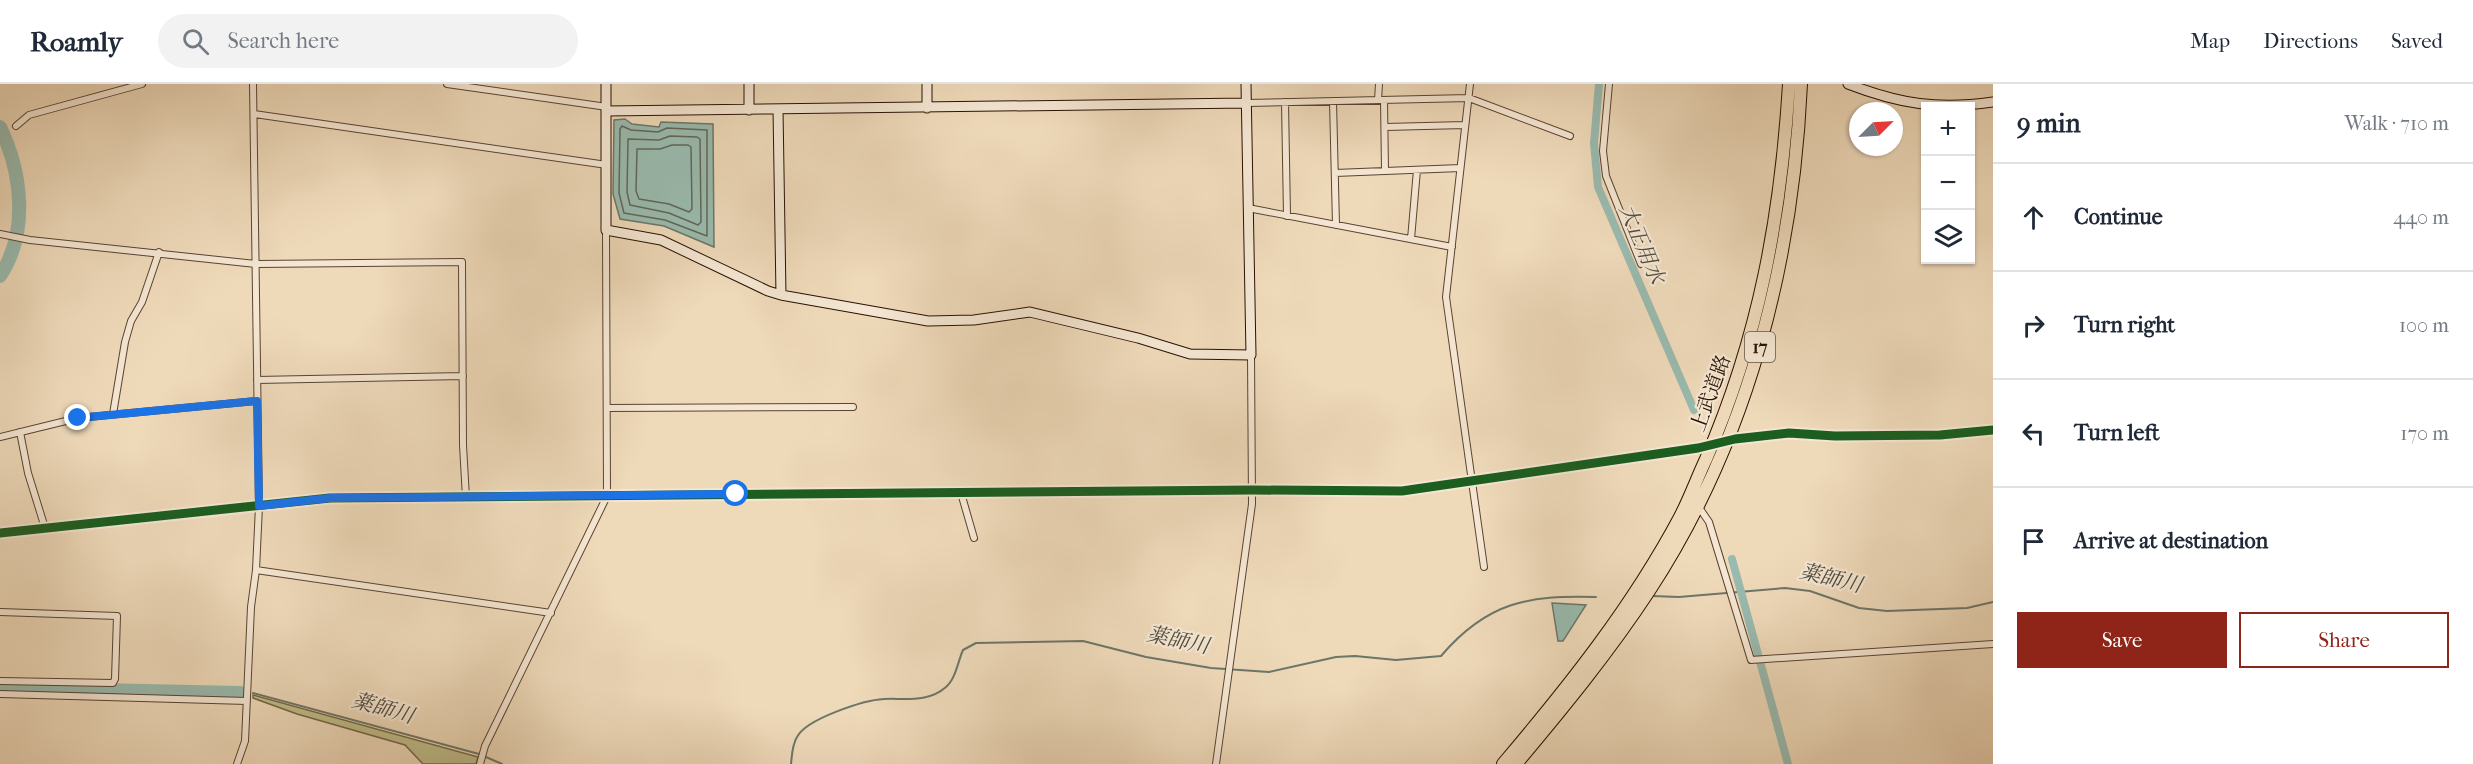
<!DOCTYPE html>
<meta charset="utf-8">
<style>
body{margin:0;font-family:"IM FELL French Canon","Noto Serif JP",serif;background:#f2f2f3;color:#1f2937}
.controls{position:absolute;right:18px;top:18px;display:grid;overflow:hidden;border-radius:0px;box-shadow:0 2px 4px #0004}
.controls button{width:54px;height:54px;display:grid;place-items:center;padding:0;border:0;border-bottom:2px solid #e0e1e3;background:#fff;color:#1f2937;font:30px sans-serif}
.compass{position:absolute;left:1849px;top:18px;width:54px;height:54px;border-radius:50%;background:#fff;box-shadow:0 2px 4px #0004;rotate:66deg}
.stop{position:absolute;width:18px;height:18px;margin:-14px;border:4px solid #1a73e8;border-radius:50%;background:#fff}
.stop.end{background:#1a73e8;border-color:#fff;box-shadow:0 2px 6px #0008}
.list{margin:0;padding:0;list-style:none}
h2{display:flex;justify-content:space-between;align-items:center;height:78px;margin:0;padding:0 24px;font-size:26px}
h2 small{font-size:20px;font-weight:400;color:#747a83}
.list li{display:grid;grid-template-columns:39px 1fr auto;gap:18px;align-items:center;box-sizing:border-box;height:108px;padding:0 24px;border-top:2px solid #e0e1e3}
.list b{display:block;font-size:22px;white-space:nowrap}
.list em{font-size:20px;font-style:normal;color:#747a83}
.actions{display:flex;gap:12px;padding:18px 24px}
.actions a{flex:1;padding:14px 0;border:2px solid #8f2418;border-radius:0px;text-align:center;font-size:21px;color:#8f2418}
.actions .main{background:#8f2418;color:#fff}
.icon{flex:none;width:33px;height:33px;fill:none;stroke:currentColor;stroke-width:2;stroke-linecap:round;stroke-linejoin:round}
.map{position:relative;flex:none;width:1993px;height:680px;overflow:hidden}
header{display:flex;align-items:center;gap:36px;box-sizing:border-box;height:84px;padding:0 30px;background:#fff;border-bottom:2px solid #e0e1e3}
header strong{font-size:28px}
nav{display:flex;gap:33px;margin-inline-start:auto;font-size:21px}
.search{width:420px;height:54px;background:#f2f2f3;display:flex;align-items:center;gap:15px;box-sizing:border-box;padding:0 21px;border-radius:33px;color:#747a83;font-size:22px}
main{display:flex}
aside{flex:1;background:#fff}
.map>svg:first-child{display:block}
.green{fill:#bfbd8b;stroke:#746746;stroke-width:1.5}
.water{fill:#99baae;stroke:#6c7669;stroke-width:1.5}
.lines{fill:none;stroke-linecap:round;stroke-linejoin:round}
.shore{stroke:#616658;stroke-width:1.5}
.stream{stroke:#6c7669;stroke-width:2}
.canal{stroke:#99baae;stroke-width:8}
.river{stroke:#99baae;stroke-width:14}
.street-casing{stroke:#5a4330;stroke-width:8}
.secondary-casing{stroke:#291102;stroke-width:11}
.highway-casing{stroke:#291102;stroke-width:14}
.street{stroke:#f4e6d2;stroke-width:6}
.secondary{stroke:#f4e6d2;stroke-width:9}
.highway{stroke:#eed9b9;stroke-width:12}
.cycleway-casing{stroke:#f4e6d2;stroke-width:13}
.cycleway{stroke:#1b5e20;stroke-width:9}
.route{stroke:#1a73e8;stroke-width:8}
.labels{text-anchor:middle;stroke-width:4.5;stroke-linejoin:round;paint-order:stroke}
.shield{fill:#f4e6d2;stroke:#665140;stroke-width:1.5}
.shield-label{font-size:18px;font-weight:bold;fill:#291102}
.street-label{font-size:20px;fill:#291102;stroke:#f4e6d2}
.water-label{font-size:21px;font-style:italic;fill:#504c3e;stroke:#f4e6d2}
</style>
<header>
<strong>Roamly</strong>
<div class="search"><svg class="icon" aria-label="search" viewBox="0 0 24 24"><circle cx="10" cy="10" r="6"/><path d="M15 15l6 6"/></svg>Search here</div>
<nav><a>Map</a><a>Directions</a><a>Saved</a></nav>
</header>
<main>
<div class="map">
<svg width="1993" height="680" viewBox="0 0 1993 680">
<rect width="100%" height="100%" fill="#eed9b9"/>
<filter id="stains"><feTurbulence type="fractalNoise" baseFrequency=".00333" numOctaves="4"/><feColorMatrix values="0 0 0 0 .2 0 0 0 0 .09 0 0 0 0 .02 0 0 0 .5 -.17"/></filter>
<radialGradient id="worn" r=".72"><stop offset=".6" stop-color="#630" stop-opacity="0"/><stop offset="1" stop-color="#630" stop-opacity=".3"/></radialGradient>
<path class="green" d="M253,611L478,673L476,680H423L405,661L297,630L253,614Z"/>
<path class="water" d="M625,35L632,40L659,43L661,38L713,40L714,163L664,142L620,135L613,110L614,36Z
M1552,519L1586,521L1563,557H1558Z"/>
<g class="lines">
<path class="shore" d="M622,42L631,46L658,48L667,44L707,46V152L665,136L624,129L619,109L620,45Z
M670,52L697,53L700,55L701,138L698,141L669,129L630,121L627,108L628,55L659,56Z
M672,61H688L691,63L692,125L689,128L669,120L639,115L636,107L637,65H660Z"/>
<path class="stream" d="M1652,512L1679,513L1785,504L1810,507L1859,524L1887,527L1967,524L1993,518
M253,609L479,670L502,680
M791,680C792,671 792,661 797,653C806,635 864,616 884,615C905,614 928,619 946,603C956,594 958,577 963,566L976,559L1083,557L1146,573L1211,584L1269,588L1336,573L1355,572L1396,576L1441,572C1487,518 1528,511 1596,513"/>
<path class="canal" d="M1599,0L1594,59L1598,103L1694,326
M1732,475L1788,680"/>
<path class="river" d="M0,43C22,89 29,148 0,192
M0,604L240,609"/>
<defs>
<path id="street" d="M447,0L607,23
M1470,0L1446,213L1484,483
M1609,0L1603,67L1606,92L1641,180
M1378,16L1379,0
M1384,16L1385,87
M1333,17L1336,141
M1285,18L1287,132
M1246,19L1469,14L1570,52
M254,30L607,81
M16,42L29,31L142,0
M1385,43L1465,41
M1335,89L1460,84
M1248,124L1452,163
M0,150L30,156L256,180L462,178L463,361L466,414
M1411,155L1417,86
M257,296L463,292
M607,324L853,323
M113,330L125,258L131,237L142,218L159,168
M20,348L28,389L45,444
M0,353L78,334L257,317
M961,409L974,454
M1698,422L1709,438L1751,576L1993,560
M256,486L551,529
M0,528L117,532L115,595L113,599L0,597
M0,610L247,617
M237,680L245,657L251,523L256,486L259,422L253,0
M480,680L485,662L607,412L606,146
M1216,680L1252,420L1251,271"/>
<path id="secondary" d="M606,0V146L661,156L768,207L781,211L928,237L974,236L1030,228L1138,254L1190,270L1251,271L1246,0
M749,0V26
M927,0V24
M1848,0C1900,20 1938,26 1993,18
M778,25L781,211
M607,27L1246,19
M0,449L330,414L1253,406L1402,407L1698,364L1735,355L1789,349L1835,352L1940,351L1993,346"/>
<path id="highway" d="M1503,680C1569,602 1632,523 1680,433C1690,414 1697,394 1706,375C1759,253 1781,132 1789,0
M1516,680C1563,624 1609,568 1649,507C1748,356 1793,178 1801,0"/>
</defs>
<use href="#street" class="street-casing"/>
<use href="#secondary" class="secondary-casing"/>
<use href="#highway" class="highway-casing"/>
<use href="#street" class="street"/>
<use href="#secondary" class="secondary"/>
<use href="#highway" class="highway"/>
<defs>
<path id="cycleway" d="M0,449L330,414L1253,406L1402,407L1698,364L1735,355L1789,349L1835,352L1940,351L1993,346"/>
</defs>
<use href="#cycleway" class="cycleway-casing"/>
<use href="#cycleway" class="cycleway"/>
</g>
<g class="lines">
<path class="route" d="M78,334L257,317L259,422L330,414L736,410"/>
</g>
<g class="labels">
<rect class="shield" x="1745" y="248" width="30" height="30" rx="4.5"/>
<g class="shield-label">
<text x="1760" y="269">17</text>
</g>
<g class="street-label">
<text transform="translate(1710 309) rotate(-70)" y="7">上武道路</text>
</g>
<g class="water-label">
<text transform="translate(1642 160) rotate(67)" y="7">大正用水</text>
<text transform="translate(1831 494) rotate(14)" y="7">薬師川</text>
<text transform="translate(1178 556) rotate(12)" y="7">薬師川</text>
<text transform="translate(383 624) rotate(16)" y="7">薬師川</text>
</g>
</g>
<rect width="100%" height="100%" filter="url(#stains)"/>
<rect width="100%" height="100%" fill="url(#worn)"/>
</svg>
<div class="controls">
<button>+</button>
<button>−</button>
<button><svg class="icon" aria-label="layers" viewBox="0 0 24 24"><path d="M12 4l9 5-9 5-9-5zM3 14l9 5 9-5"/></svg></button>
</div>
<svg class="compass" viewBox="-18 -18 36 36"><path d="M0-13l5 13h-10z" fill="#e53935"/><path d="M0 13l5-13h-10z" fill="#747a83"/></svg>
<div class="stop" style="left:736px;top:410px"></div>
<div class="stop end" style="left:78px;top:334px"></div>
</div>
<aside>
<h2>9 min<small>Walk · 710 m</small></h2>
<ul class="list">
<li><svg class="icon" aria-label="ahead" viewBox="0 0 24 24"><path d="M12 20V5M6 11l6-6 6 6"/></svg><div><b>Continue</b></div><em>440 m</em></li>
<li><svg class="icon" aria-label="right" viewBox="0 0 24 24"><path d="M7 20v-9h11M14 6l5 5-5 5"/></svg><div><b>Turn right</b></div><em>100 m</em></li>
<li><svg class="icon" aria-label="left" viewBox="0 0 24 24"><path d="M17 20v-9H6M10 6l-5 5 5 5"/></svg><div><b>Turn left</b></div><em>170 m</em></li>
<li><svg class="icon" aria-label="arrive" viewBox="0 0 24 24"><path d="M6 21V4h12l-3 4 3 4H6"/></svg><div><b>Arrive at destination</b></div></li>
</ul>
<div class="actions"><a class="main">Save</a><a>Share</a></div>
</aside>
</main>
